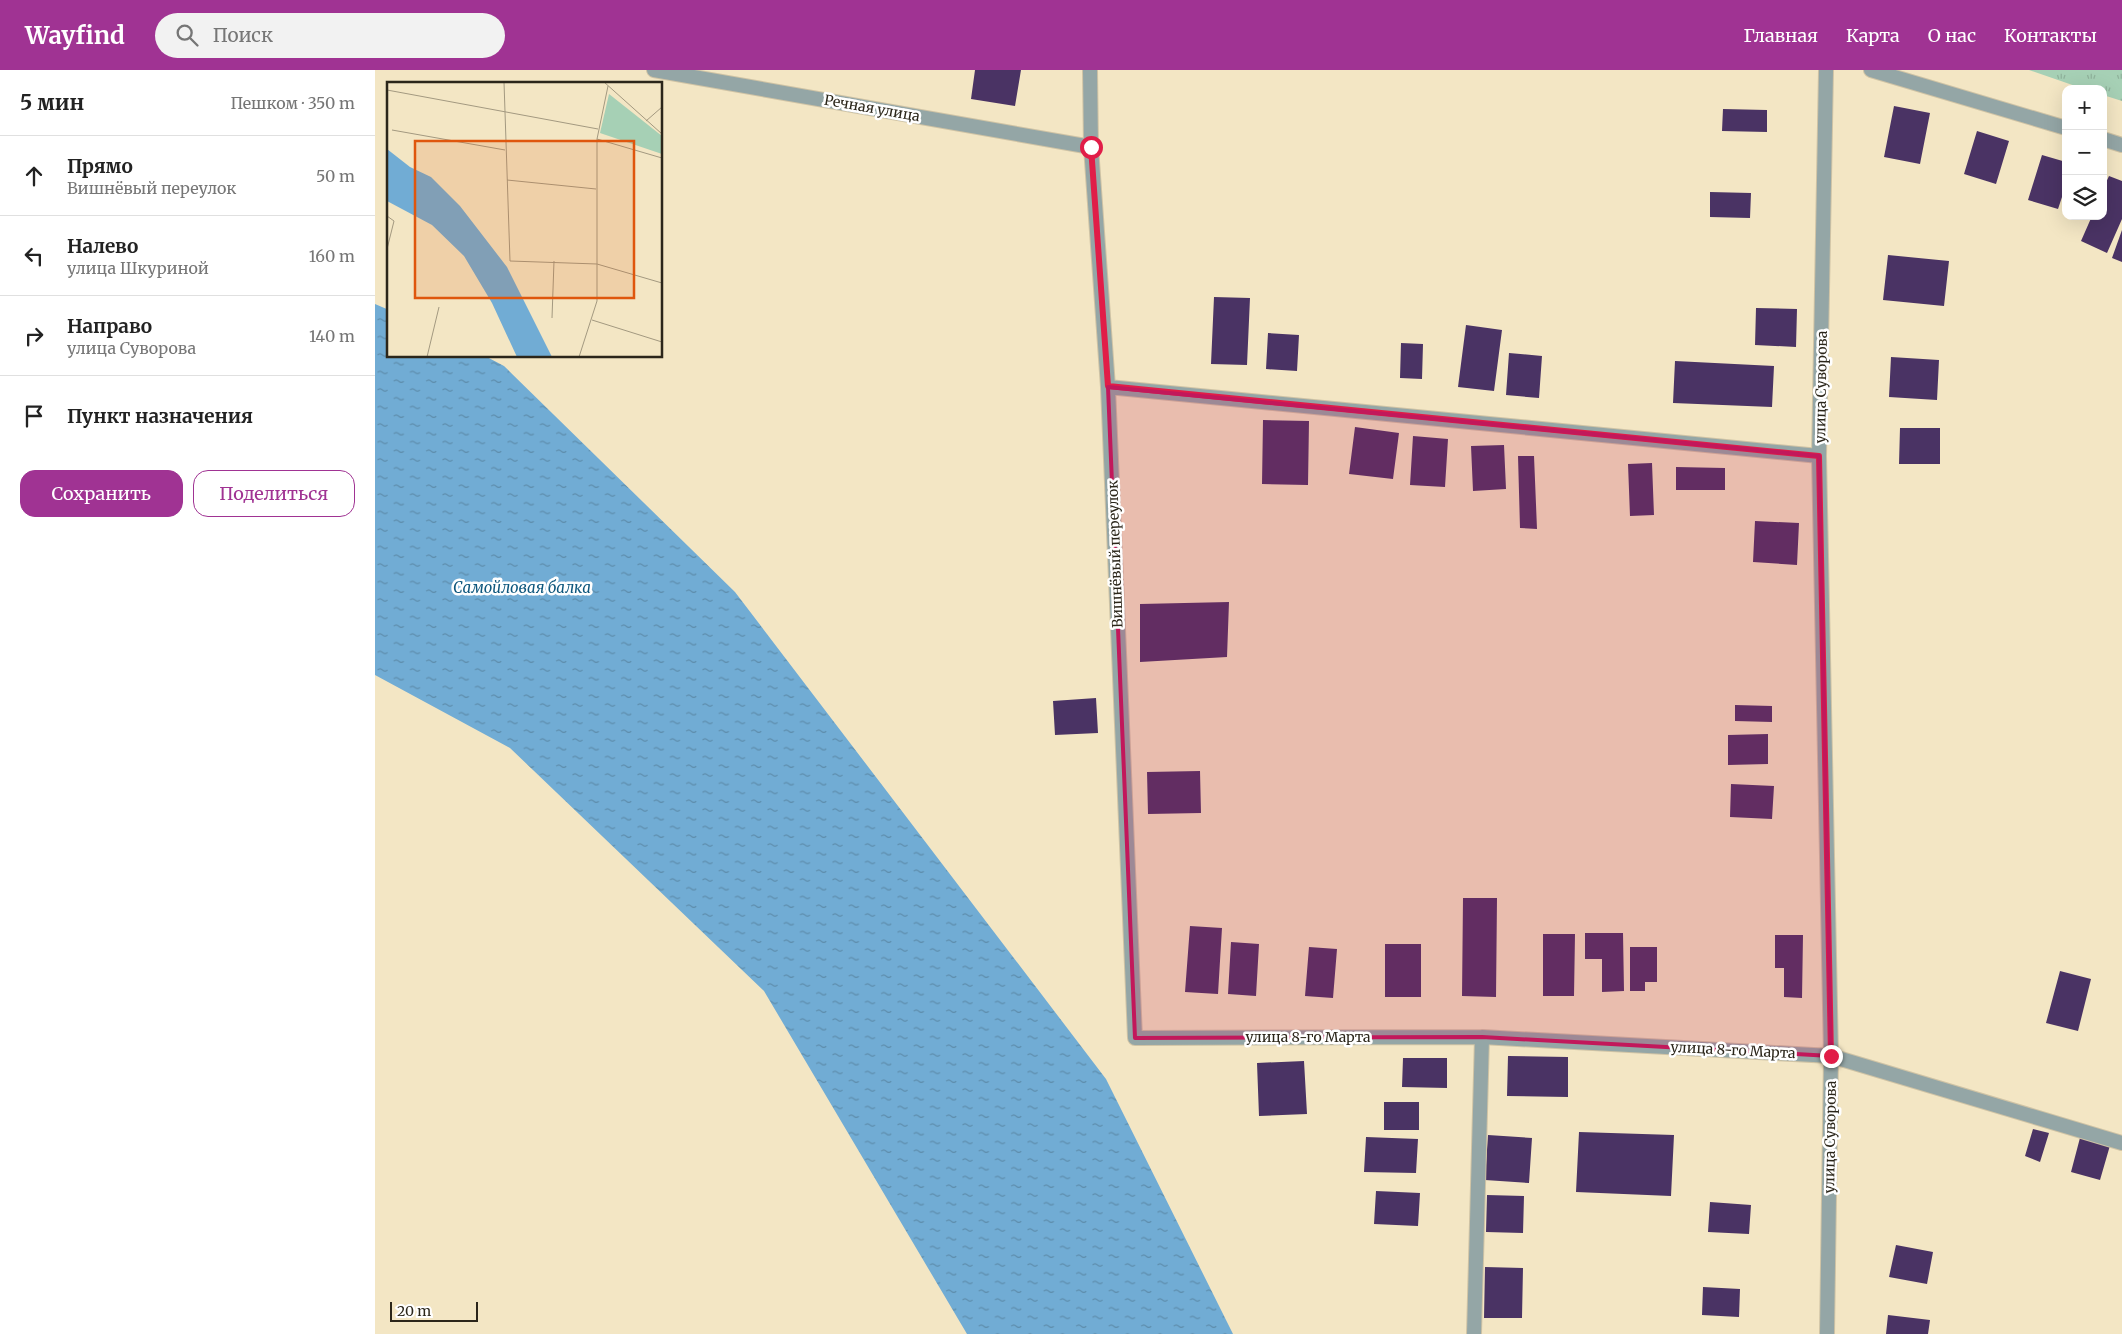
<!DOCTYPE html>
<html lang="ru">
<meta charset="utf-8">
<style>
body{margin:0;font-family:Merriweather,serif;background:#f2f2f2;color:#222}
.controls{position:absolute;right:15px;top:15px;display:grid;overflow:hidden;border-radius:10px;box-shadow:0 5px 20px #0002}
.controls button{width:45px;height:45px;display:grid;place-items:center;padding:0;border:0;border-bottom:1px solid #e0e0e0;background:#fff;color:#222;font:25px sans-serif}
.scale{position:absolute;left:15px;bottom:12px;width:88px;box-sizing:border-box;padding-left:5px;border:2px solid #2b261a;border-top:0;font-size:14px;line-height:18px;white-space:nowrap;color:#2b261a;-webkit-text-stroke:4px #fff;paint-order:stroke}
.stop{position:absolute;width:15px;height:15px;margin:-11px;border:4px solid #e11d48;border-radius:50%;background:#fff}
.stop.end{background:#e11d48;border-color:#fff;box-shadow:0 1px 5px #0008}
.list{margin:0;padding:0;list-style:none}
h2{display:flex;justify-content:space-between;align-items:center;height:65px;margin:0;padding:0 20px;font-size:21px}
h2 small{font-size:16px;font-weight:400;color:#767676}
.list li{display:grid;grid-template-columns:32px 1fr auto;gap:15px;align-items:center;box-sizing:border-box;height:80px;padding:0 20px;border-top:1px solid #e0e0e0}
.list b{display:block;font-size:19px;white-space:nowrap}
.list p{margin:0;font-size:16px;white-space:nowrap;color:#767676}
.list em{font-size:16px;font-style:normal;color:#767676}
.actions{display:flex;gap:10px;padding:15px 20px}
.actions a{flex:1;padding:11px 0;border:1px solid #a03393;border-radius:15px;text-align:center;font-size:18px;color:#a03393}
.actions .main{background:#a03393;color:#fff}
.icon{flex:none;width:28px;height:28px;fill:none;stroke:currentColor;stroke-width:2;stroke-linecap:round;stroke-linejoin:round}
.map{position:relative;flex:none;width:1747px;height:1264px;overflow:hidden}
header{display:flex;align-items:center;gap:30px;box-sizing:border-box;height:70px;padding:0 25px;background:#a03393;color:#fff}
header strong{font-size:24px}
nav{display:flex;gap:28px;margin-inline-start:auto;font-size:18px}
.search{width:350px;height:45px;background:#f2f2f2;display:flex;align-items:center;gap:12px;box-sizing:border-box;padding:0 18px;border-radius:28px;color:#767676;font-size:19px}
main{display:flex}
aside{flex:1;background:#fff}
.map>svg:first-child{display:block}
.park{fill:url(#park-tufts)}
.water{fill:url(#water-ripples)}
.building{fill:#4a3364}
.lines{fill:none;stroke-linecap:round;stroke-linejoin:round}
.minor-casing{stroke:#cfc3a5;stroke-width:16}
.tertiary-casing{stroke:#cfc3a5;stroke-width:16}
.minor{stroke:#94a6a6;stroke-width:14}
.tertiary{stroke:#94a6a6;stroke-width:14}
.route{stroke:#e11d48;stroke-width:6}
.marked{fill:#c2185b;fill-opacity:0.2;stroke:#c2185b;stroke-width:4;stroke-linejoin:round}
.labels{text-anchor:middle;stroke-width:5;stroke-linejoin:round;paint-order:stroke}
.street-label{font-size:14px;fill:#2b261a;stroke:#fff}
.water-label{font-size:15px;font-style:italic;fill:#0e577d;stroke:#fff}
.inset-road{fill:none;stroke:#a39980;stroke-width:1}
.view{fill:#df560d;fill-opacity:0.15;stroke:#df560d;stroke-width:2.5}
.inset-edge{fill:none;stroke:#2b261a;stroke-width:2.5}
</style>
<header>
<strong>Wayfind</strong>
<div class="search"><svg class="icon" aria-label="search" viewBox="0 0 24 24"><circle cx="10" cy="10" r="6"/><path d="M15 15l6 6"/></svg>Поиск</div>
<nav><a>Главная</a><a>Карта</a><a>О нас</a><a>Контакты</a></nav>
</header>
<main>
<aside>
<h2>5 мин<small>Пешком · 350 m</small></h2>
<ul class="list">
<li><svg class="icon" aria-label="ahead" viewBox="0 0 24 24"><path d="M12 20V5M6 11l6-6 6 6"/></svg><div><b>Прямо</b><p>Вишнёвый переулок</p></div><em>50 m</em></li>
<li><svg class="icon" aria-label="left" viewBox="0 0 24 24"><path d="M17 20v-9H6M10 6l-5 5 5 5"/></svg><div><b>Налево</b><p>улица Шкуриной</p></div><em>160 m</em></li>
<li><svg class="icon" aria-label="right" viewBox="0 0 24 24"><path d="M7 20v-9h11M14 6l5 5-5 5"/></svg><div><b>Направо</b><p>улица Суворова</p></div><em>140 m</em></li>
<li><svg class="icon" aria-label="arrive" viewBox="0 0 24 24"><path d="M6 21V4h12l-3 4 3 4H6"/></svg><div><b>Пункт назначения</b></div></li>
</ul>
<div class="actions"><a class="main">Сохранить</a><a>Поделиться</a></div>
</aside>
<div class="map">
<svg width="1747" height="1264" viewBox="0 0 1747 1264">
<defs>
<pattern id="park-tufts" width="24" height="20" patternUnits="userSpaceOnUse" patternTransform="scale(1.25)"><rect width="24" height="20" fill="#a6d0b5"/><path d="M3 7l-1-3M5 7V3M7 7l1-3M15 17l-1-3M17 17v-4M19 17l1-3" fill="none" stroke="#8fb29b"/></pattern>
<pattern id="water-ripples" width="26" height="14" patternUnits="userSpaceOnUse" patternTransform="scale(1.25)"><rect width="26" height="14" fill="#71acd4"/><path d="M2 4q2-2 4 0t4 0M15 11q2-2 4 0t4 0" fill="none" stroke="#5d8cab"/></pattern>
</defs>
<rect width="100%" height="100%" fill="#f3e6c4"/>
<path class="park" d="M1654,0H1747V31L1728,25V19H1709Z"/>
<path class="water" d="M0,234L14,240V286H110L129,296L360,522L731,1009L858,1264H592L389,921L135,678L0,605Z"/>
<path class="building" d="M600,0H646L640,36L596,29Z
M1519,36L1555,43L1545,94L1509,87Z
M1348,39L1392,40V62L1347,61Z
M1602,61L1634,71L1621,114L1589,104Z
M1667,85L1691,92V115L1683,139L1653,130Z
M1734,106L1747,111V149L1732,183L1706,171L1717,146H1728V119Z
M1335,122L1376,123L1375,148L1335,147Z
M1747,160V192L1737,188Z
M1513,185L1574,191L1569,236L1508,230Z
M839,227L875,228L872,295L836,294Z
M1381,238L1422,239L1421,277L1380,275Z
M1091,255L1127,260L1119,321L1083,317Z
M893,263L924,265L922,301L891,299Z
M1026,273L1048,274L1047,309L1025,308Z
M1134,283L1167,286L1164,328L1131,325Z
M1516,287L1564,290L1562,330L1514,327Z
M1300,291L1399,296L1397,337L1298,333Z
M888,350L934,351L933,415L887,414Z
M980,357L1024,363L1018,409L974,404Z
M1525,358H1565V394H1524Z
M1038,366L1073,369L1070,417L1035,415Z
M1129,375L1131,419L1098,421L1096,376Z
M1143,386H1159L1162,459L1145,458Z
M1277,393L1279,445L1255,446L1253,394Z
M1301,397L1350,398V420H1301Z
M1380,451L1424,453L1422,495L1378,492Z
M854,532L852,587L765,592V534Z
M721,628L723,663L680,665L678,631Z
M1360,635L1397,636V652L1360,651Z
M1393,664V694L1353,695V665Z
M825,701L826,743L773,744L772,702Z
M1356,714L1399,716L1397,749L1355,747Z
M1088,828H1122L1121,927L1087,926Z
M815,856L847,858L843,924L810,922Z
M1210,863H1248L1249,921L1227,922V889H1210Z
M1168,864H1200L1199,926H1168Z
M1400,865H1428L1427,928L1409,927V898H1400Z
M856,872L884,874L881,926L853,924Z
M1010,874H1046V927H1010Z
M934,877L962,879L958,928L930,926Z
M1255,877H1282V912H1270V921H1255Z
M1685,901L1716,909L1703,961L1671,953Z
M1133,986L1193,987V1027L1132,1026Z
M1028,988H1072V1018L1027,1017Z
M929,991L932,1044L884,1046L882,993Z
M1009,1032H1044V1060H1009Z
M1658,1059L1674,1063L1665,1092L1650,1086Z
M1204,1062L1299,1065L1296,1126L1201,1122Z
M1706,1064L1736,1072L1725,1110L1696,1102Z
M1113,1065L1157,1068L1154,1113L1110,1110Z
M991,1067L1043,1069L1041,1103L989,1102Z
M1001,1121L1045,1123L1043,1156L999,1154Z
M1112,1125L1149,1126L1148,1163L1111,1162Z
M1335,1132L1376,1135L1374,1164L1333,1162Z
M1521,1175L1558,1182L1552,1214L1514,1207Z
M1110,1197L1148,1198L1147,1248H1109Z
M1328,1217L1365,1219L1364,1247L1327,1245Z
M1513,1245L1555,1250L1553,1264H1511Z"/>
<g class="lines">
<defs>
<path id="minor" d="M279,0L716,77
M715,0L716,77L733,317L760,968L1107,967L1456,986L1747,1073
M1496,0L1691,58
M1728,69L1747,75
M733,317L1444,386
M1099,1264L1107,967"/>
<path id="tertiary" d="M1451,0L1444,386L1456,986L1452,1264"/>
</defs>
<use href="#minor" class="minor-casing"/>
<use href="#tertiary" class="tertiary-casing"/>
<use href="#minor" class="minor"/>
<use href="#tertiary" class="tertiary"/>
</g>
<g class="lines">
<path class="route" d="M716,77L733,316L1444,386L1456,986"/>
</g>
<path class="marked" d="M733,317L1444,386L1456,986L1107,967L760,968Z"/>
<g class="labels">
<g class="street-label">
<text transform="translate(497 38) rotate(10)" y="5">Речная улица</text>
<text transform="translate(1446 317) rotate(-89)" y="5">улица Суворова</text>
<text transform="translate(740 484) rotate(-92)" y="5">Вишнёвый переулок</text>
<text x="933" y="972">улица 8-го Марта</text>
<text transform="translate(1358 980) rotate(3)" y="5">улица 8-го Марта</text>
<text transform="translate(1455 1067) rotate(-89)" y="5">улица Суворова</text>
</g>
<g class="water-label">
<text x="147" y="523">Самойловая балка</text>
</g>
</g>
<g transform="translate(12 12)">
<rect width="275" height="275" fill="#f3e6c4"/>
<path d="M222,12L275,54V72L213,51Z" fill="#a6d0b5"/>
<path d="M0,67L23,85L44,95L73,124L120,185L165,275H130L105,221L77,174L45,143L0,119Z" fill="#71acd4"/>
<path class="inset-road" d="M117,0L123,179L210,182L275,201M217,0L275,52M0,8L211,47M259,39L275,25M5,48L118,68M210,57L275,76M120,98L209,107M0,134L7,139L0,167M165,236L167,179M205,238L275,260M40,275L52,225M192,275L210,219V57L221,4"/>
<path class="view" d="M28,59H247V216H28Z"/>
<rect width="275" height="275" class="inset-edge"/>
</g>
</svg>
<div class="controls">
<button>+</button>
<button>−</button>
<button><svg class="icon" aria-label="layers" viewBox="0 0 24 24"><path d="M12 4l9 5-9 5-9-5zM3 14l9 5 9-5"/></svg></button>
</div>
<div class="scale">20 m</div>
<div class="stop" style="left:716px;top:77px"></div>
<div class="stop end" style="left:1456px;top:986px"></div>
</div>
</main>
